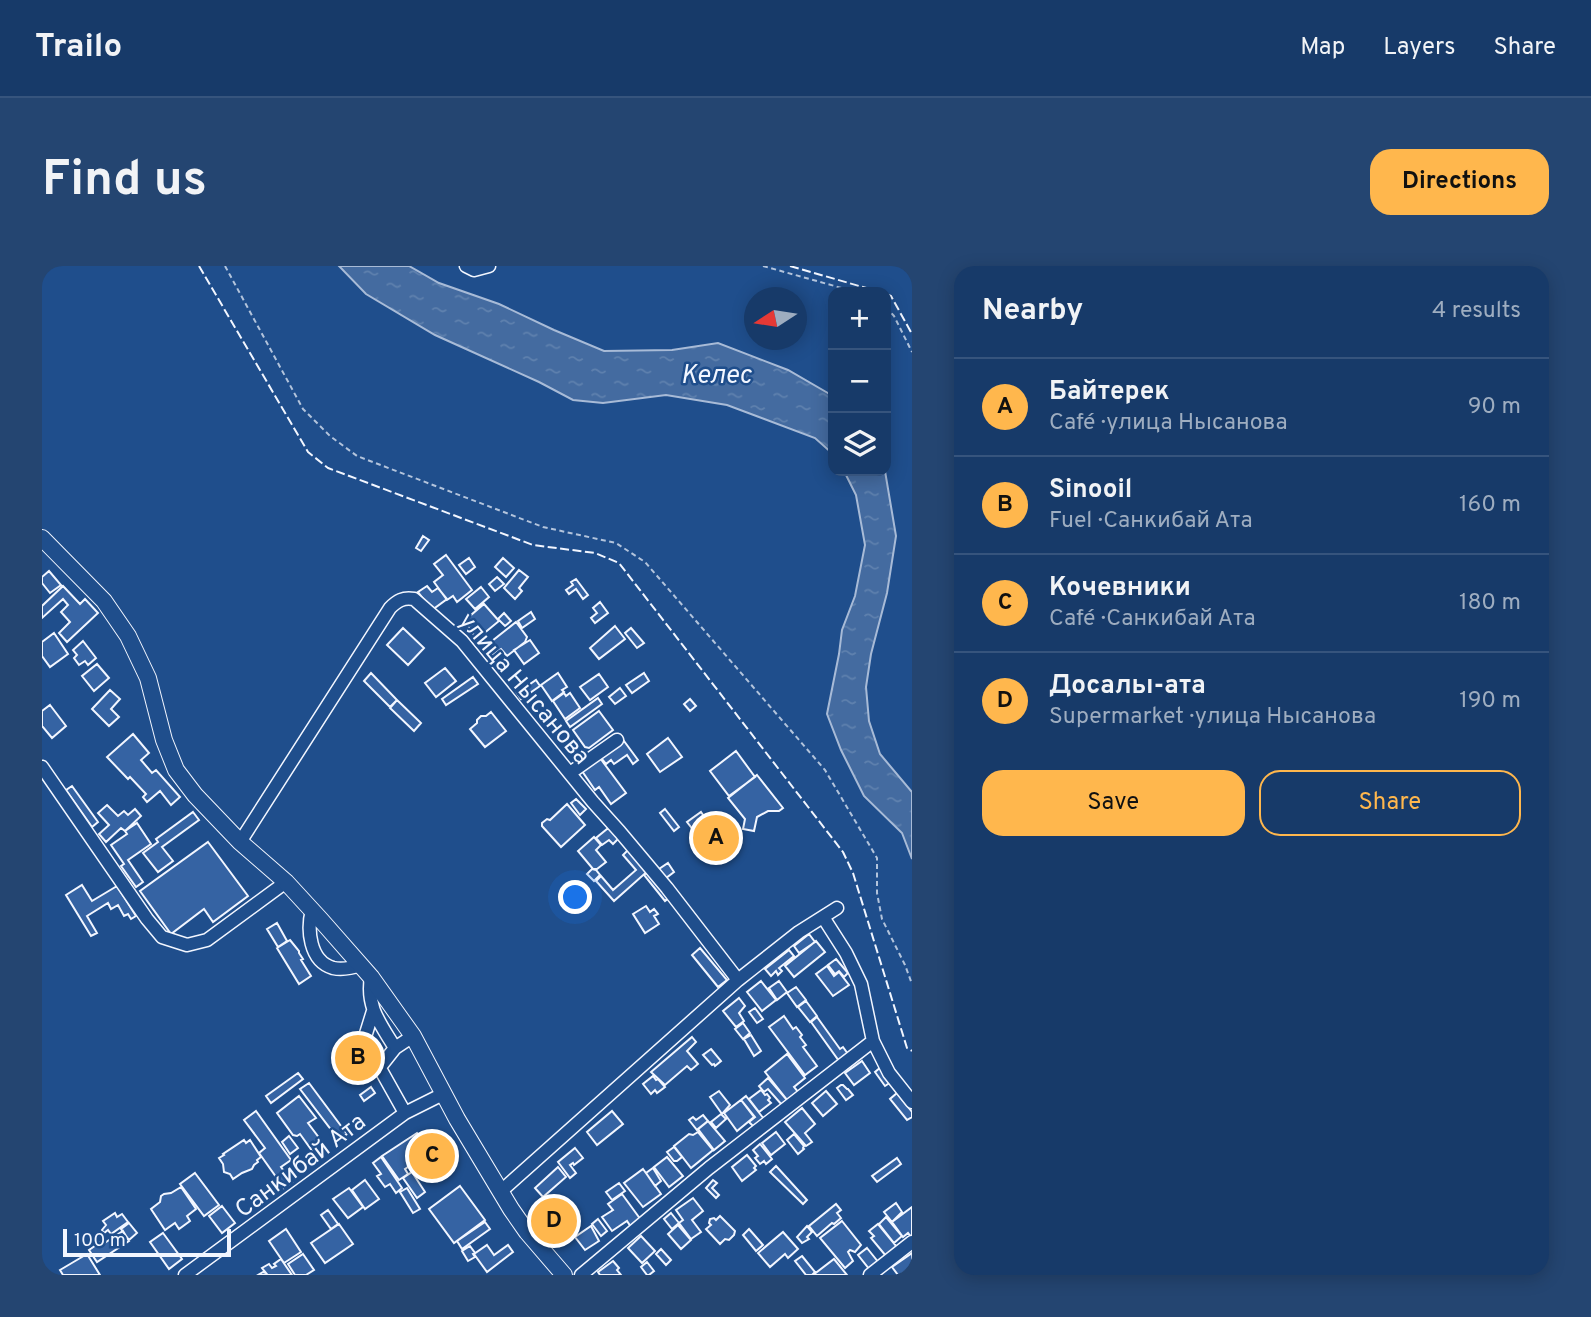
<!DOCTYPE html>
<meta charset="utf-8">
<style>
body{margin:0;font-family:Overpass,sans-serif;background:#244571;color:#f1f3f6}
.controls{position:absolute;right:21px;top:21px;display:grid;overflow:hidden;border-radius:14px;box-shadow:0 4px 18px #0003}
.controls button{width:63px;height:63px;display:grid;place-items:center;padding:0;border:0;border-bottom:2px solid #36547d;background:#173a69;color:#f1f3f6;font:35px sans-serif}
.compass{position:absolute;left:702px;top:21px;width:63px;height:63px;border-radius:50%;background:#173a69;box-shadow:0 4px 18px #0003;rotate:258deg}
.scale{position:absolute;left:21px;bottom:18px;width:168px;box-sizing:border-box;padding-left:7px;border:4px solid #f2f6ff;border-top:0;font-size:19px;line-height:24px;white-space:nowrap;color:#f2f6ff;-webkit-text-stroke:5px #1f4e8c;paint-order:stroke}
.you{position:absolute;left:534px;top:632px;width:24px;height:24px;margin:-18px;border:5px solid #fff;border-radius:50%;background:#1a73e8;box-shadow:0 0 0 10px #1a73e833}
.badge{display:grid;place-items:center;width:46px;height:46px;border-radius:50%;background:#ffb74d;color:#111;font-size:23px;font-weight:700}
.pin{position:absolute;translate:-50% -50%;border:4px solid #fff;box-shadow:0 2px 7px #0006}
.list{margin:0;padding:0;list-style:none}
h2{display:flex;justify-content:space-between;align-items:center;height:91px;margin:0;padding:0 28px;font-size:30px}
h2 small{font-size:23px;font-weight:400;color:#9eadc0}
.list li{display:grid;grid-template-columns:46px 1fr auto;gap:21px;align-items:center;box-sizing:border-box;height:98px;padding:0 28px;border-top:2px solid #36547d}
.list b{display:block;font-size:26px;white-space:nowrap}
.list p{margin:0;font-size:23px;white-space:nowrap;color:#9eadc0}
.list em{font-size:23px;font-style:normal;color:#9eadc0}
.actions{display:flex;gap:14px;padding:21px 28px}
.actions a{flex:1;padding:16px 0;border:2px solid #ffb74d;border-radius:21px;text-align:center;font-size:24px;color:#ffb74d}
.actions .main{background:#ffb74d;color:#111}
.icon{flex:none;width:38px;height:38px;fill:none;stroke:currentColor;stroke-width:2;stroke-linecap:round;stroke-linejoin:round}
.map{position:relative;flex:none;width:870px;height:1009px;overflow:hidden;border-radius:21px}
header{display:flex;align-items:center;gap:42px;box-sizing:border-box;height:98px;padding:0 35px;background:#173a69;border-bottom:2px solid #36547d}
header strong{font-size:33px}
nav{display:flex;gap:38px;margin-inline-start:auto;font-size:24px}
.intro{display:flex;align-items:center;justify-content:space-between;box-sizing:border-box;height:168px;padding:0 42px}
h1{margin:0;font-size:49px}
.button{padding:18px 32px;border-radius:21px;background:#ffb74d;color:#111;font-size:24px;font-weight:700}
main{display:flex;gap:42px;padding:0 42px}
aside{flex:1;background:#173a69;border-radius:21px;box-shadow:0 4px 18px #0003}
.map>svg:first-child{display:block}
.water{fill:url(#water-ripples);stroke:#a8bbd7;stroke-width:2}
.building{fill:#3563a3;stroke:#f2f6ff;stroke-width:2}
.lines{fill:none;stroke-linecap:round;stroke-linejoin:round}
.minor-casing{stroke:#f2f6ff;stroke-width:15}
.major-casing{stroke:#f2f6ff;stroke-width:18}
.path{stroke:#b3c4dc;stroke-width:2;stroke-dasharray:5 3.5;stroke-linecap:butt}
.minor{stroke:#1f4e8c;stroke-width:12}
.major{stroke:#1f4e8c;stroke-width:16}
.fence{stroke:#f2f6ff;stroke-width:2;stroke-dasharray:9 3.5;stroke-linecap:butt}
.labels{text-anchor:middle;stroke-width:5;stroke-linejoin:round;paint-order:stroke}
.street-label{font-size:24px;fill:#f2f6ff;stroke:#1f4e8c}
.water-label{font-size:26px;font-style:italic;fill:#f2f6ff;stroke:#1f4e8c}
</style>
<header>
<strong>Trailo</strong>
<nav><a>Map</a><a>Layers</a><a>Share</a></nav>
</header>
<div class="intro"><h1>Find us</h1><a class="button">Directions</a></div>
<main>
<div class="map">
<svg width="870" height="1009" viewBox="0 0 870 1009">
<defs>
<pattern id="water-ripples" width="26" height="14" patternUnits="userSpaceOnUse" patternTransform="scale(1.75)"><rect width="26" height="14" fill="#446ba0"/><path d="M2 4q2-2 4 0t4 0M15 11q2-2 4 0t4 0" fill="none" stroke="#5f81ae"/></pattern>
</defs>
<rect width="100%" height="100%" fill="#1f4e8c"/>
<path class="water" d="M297,0H367L397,17L457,38L512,64L562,85L630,84L676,77L746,104L791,130V188L773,172L685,139L624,129L561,137L531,134L497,116L393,69L324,28Z
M802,205H843L854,270L845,327L829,388L824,421L827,455L838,488L870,526V593L860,567L822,530L799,484L785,448L797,388L800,364L813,330L823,279L814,229Z"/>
<path class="building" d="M381,270L387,274L379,285L374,282Z
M404,289L430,324L415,336L411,330L405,334L392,316L401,309L392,298Z
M427,292L433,301L424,308L417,299Z
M461,292L472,302L464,311L453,301Z
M477,304L486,311L477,322L480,325L473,333L462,322Z
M7,305L19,319L8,327L0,317V311Z
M455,311L462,318L453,325L447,318Z
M534,313L546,329L541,333L534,323L527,328L524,324L531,319L529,316Z
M21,320L38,338L43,333L56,347L25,376L17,367L28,356L19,346L26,339L21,333L0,352V340Z
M385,320L390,326L396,322L405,333L390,344L376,326Z
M439,321L447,331L433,343L424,333Z
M558,336L566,347L553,357L549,352L555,347L551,342Z
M442,338L457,355L435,373L422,355Z
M489,346L493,353L480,362L476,355Z
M462,347L469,355L463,360L456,353Z
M474,356L485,371L483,376L465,390L459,383L447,392L440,383Z
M573,360L583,373L557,393L548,382Z
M361,362L382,382L366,399L345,379Z
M589,362L602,377L595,382L583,367Z
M12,367L26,388L8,401L0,390V376Z
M488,374L497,387L482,398L472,384Z
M41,375L54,392L46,399L43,395L37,399L32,392L35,389L31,384Z
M55,398L67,412L52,425L40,410Z
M403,402L414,415L394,431L383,417Z
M329,407L355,434L348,441L322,415Z
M516,407L525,421L520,424L522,426L510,435L499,419Z
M602,407L607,415L590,427L584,419Z
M557,408L566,421L548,434L538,421Z
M431,411L436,418L404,439L400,433Z
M494,414L498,420L479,433L475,427Z
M578,422L584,430L573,438L567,431Z
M68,424L78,433L69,443L77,451L67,460L50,443Z
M522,427L524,430L528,427L538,442L523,453L511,435Z
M556,432L560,438L528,461L524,455Z
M648,433L654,440L648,445L642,438Z
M355,434L379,457L372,465L348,442Z
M8,439L24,460L10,472L0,460V445Z
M557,445L571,464L547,482L543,481L531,464Z
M449,446L464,465L443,481L428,463L435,457V454L439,450H444Z
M91,468L107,487L99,494L110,507L114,504L138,531L129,539L118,525L105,536L101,531L104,528L88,511L86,513L65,491Z
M626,472L640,491L618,506L605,488Z
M582,475L596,494L591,498L585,489L572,498L569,494L564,498L559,492Z
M694,485L713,511L687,530L668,505Z
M558,492L584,527L569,538L557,521L553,524L540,505Z
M715,509L741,542L737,545H726L715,551L712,565L701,563L703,553L686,532Z
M30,520L56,556L50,561L24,524Z
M534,533L544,543L538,549L529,537Z
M525,538L543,559L519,581L500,560V557L505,553L508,554Z
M65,539L76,550L82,545L86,549L93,543L99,550L83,565L79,562L64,576L57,568L67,559L56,547Z
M623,543L637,561L632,565L618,547Z
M151,546L157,554L120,581L131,595L116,606L101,587L116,576L114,573Z
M659,546L667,557L676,550L691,569L681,576L683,584L681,587L674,593L645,556Z
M95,557L109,578L86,594L101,616L94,621L79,600L82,598L69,579L85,568L83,565Z
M565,563H569L577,572L571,578L567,574L560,579L554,572Z
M552,571L559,579L554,584L564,596L555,603H551L536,585Z
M166,576L206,630L171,656L162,643L129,668L98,625Z
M589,581L608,603L572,635L554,615L559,610L571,624L594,604L581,589Z
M626,597L632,606L624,612L617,603Z
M550,603L554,604L558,609L552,615L545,608Z
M608,604L629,630L623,635L602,609Z
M40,619L50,635L75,620L94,650L89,653L86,648L82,650L76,639L69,643L66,637L45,650L55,667L49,670L24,629Z
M604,640L608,646L612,643L616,648L612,650L617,658L603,667L591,648Z
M235,657L245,675L236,681L225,663Z
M767,668L773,676L757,687L752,680Z
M248,674L257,685V687L261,693L259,694L269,710L257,718L235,682Z
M774,675L783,686L752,711L743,700Z
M658,682L685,714L676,721L650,689Z
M747,684L752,690L737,702L740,705L736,709L734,705L729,710L723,703Z
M794,693L806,707L802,711L797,705L793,708L786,699Z
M785,700L792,710L797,706L807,719L791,730L774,708Z
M719,715L734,734L720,745L705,726Z
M737,715L745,726L735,734L727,722Z
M754,721L764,734L755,741L745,727Z
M697,732L703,740L697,747L702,755L694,761L681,745Z
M764,735L775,750L768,756L756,741Z
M713,742L721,753L715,757L707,746Z
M742,750L751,763L754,761L760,769L758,771L764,779L761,781L775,800L763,809L727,761Z
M775,751L798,783L801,781L806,788L797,795L769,756Z
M701,757L708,767L701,773L693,763Z
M709,769L719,785L712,790L702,773Z
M650,771L654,776L645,785L656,798L649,804L645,800L623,819L609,806Z
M669,783L679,795L673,800L672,798L670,799L661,789Z
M745,788L763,812L752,821L757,827L746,835L723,806Z
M820,795L828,807L812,819L803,807Z
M839,801L849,816L843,820L833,806Z
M256,807L261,813L229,837L224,830Z
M611,810L614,814L616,813L623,821L615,827L613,824L609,828L601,818Z
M726,812L745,834L740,839L726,823L722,826L717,820Z
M267,817L305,868L297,874L258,823Z
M799,819H801L805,823H806L811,829L804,834L795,822Z
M329,821L333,827L322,835L318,829Z
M719,824L723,829L725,828L728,832L726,834L729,837L717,846L707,833Z
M677,825L688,839L680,848L668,831Z
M784,825L795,838L781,850L770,837Z
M855,827L870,846V851L865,854L848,833Z
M257,830L274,852L266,857L287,885L276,893L258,868L255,870L251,869L235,847Z
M704,830L722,853L712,861L707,856L713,851L699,834Z
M699,834L712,851L695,865L682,847Z
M760,842L773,858L763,867L770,876L764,880L743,856Z
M214,845L249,894L239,901L250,916L242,922L217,887L223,882L202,854Z
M570,845L581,858L555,879L545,866Z
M679,848L684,853L674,862L669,856Z
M661,849L666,855L655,864L647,854L651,851L654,854Z
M666,855L683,875L672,884L656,863Z
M656,866L671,884L649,902L632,880L647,868L651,869Z
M734,866L743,878L729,889L720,877Z
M375,867L380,874L383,871L396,890L376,904L372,897L363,903L366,908L357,914L340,890Z
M752,868L762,880L761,882L762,883L756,888L745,874Z
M247,870L256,882L248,888L240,876Z
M202,874L204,877L208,874L219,891L215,894L216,896L212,899L210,903L200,907L191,913L188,908L182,906L181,898L177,892L182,889L181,888Z
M718,878L730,893L724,898L722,895L718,898L713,892L716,890L711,884Z
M632,881L640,891L635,895H632L625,886Z
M533,882L541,892L532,899L531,897L528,899L534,907L528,912L516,896Z
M705,889L714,900L712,902L714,904L700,915L690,901Z
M339,891L360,922L354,927L348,918L343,921L335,910L339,908L331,897Z
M625,891L641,910L627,921L612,901Z
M855,892L859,898L835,916L830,910Z
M734,900L765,934L761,938L728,906Z
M516,901L524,911L501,931L493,922Z
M611,902L619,915L613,920L604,907Z
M601,903L619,928L601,941L582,917Z
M370,906L383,926L375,932L361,912Z
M153,907L177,939L162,950L138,918Z
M323,914L337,933L323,943L310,924Z
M671,914L675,917L670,922L677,929L674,932L664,922Z
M577,917L583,925L570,934L564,926Z
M418,920L443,954L412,977L387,943Z
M139,921L154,943L145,950L148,955L137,963L133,957L123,964L109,943L118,936L119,930L122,928L129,927Z
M307,922L321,941L306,952L291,933Z
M365,922L378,943L371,947L358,926Z
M580,928L599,954L589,961L585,955L570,965L560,951L571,944L566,938Z
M651,932L661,945L650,954L659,966L649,973L637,957L641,954L634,944Z
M854,937L860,946L850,956L842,946Z
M794,938L799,944L795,947L799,952L792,958L790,957L775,970L767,960Z
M510,939L530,967L520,975L500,946Z
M180,940L193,957L180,967L167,950Z
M870,941V972L866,967L861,971L850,956Z
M286,944L296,958L289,963L279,949Z
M73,947L75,951L80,948L86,956L69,968L66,964L62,967L60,964L64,959L61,955Z
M629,947L637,957L630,963L622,953Z
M678,950L693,965L692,969L687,974L683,973L678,978L664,963L669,959L667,957L668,953L672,952L674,954Z
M844,951L860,970L852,977L837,958Z
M556,953L565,965L559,970L550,958Z
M800,955L819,979L813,986L808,984L806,986L811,995L803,1002L778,972Z
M443,956L448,963L420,983L415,975Z
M87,957L95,967L87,974L79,963Z
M297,958L311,978L283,997L269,977Z
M836,958L855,981L844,990L829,972L832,970L827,965Z
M636,959L649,974L639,983L626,968Z
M549,960L557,975L543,984L533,971Z
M765,960L770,966L765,971L767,973L760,977L755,971Z
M244,963L259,986L242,997L227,975Z
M707,963L721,979L714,985L701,969Z
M81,965L87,975L55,996L47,984L60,975L61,978Z
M741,966L756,983L746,992L743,988L728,1001L716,987Z
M121,967L140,993L127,1003L108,976Z
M599,970L613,985L600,997L586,982Z
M445,979L452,989L466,979L471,986L445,1006L432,988Z
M428,980L433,987L431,988L433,991L426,995L420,985Z
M825,982L837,997L828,1004L816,989Z
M619,983L629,994L624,999L614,988Z
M870,987V1005L868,1002L858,1009H856L850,1001Z
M45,988L58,1009H21L18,1004Z
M261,988L272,1004L264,1009H253L246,998Z
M760,990L773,1006L770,1009H764L753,995Z
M239,993L250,1009H216L221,1006L224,1007L220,1002L227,998L230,1002L234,1000L232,998Z
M792,993L805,1009H771Z
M571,995L577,1002L575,1004L579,1009H558L556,1006Z
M605,996L612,1005L607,1009H605L599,1001Z"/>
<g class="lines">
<defs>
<path id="minor" d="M424,0L432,4L447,0
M0,501L105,653L120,671L145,679L165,674L244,616
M528,507L575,474
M198,576L348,342C355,335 361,331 372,333L420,375L551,536L578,566L625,622L696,714
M270,644C265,663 267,695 291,702C301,704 310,702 319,699
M781,651L804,687L819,718L831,775L847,807L870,836
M329,711C324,741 338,757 353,782
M331,745L322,774L363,847
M338,801L353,782L371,770
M458,926L696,714L757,666L795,642
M143,1009L363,847L401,828
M539,1009L667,902L831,775
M828,1009L870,976"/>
<path id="major" d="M0,272L62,335L86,370L106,412L122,474L134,504L153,529L198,576L244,616L278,653L329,711L371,770L415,853L469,943L485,966L522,1009"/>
</defs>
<use href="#minor" class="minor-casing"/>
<use href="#major" class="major-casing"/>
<path class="path" d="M183,0L261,143L288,170L315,190L501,261L574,277L603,296L783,504L835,592V627L840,653L863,699L870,718
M721,0L814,26
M844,41L852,50L870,86"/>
<use href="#minor" class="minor"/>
<use href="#major" class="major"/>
<path class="fence" d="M157,0L266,186L286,202L491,279L553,287L577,297L801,586L811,607L865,782L870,785
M748,0L838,26
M844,28L849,30L870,68"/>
</g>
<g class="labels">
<g class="street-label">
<text transform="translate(483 422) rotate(50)" y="8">улица Нысанова</text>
<text transform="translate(258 899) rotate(-37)" y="8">Санкибай Ата</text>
</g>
<g class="water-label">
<text x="674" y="117">Келес</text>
</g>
</g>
</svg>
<div class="controls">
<button>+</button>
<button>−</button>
<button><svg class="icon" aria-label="layers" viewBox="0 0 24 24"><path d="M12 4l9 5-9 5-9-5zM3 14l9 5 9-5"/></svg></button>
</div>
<svg class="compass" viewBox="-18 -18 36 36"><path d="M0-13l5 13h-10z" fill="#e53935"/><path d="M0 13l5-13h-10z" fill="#9eadc0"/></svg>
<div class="scale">100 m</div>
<div class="you"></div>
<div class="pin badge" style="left:674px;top:572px">A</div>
<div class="pin badge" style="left:316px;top:792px">B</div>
<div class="pin badge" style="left:390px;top:890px">C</div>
<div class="pin badge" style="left:512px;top:955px">D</div>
</div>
<aside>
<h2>Nearby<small>4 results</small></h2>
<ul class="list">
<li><span class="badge">A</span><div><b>Байтерек</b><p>Café · улица Нысанова</p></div><em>90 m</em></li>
<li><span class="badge">B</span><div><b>Sinooil</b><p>Fuel · Санкибай Ата</p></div><em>160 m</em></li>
<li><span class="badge">C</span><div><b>Кочевники</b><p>Café · Санкибай Ата</p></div><em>180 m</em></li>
<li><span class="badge">D</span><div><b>Досалы-ата</b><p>Supermarket · улица Нысанова</p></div><em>190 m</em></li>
</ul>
<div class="actions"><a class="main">Save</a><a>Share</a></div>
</aside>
</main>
